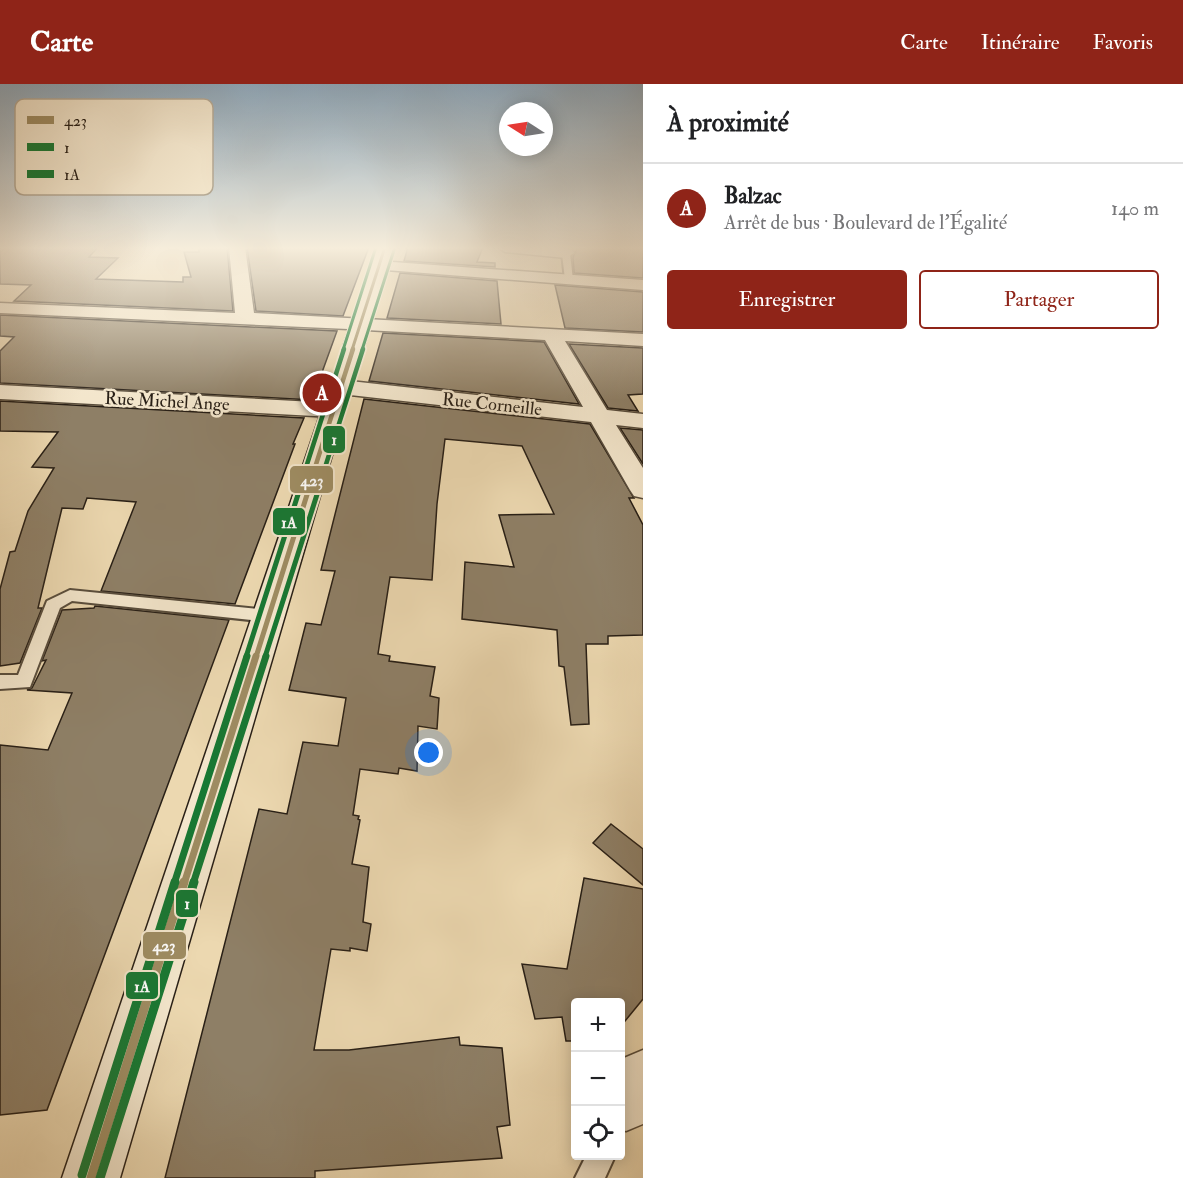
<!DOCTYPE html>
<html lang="fr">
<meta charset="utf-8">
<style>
body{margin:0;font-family:"IM FELL Double Pica",serif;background:#f2f2f2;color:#202124}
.controls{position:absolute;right:18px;bottom:18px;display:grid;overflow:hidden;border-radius:6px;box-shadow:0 3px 15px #0003}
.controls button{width:54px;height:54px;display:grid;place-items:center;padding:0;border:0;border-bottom:2px solid #e0e0e0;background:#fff;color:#202124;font:30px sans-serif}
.compass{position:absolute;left:499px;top:18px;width:54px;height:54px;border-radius:50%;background:#fff;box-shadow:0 3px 15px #0003;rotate:282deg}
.you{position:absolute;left:429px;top:669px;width:21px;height:21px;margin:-15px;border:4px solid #fff;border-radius:50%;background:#1a73e8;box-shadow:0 0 0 9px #1a73e833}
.badge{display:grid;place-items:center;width:39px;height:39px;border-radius:50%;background:#8f2418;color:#fff;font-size:20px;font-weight:700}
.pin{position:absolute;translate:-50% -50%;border:3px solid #fff;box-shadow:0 2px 6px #0006}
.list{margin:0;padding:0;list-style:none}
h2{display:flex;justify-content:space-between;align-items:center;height:78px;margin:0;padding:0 24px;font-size:26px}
h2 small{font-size:20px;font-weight:400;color:#757577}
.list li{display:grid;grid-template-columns:39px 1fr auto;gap:18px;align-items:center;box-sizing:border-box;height:90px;padding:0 24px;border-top:2px solid #e0e0e0}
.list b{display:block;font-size:22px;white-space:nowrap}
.list p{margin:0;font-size:20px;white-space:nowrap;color:#757577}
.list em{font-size:20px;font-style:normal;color:#757577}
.actions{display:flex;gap:12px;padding:18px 24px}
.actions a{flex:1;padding:14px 0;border:2px solid #8f2418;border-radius:6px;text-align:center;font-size:21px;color:#8f2418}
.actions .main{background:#8f2418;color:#fff}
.icon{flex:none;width:33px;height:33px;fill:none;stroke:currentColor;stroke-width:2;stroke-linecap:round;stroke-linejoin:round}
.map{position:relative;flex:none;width:643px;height:1094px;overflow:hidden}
header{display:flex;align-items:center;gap:36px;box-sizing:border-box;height:84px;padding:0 30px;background:#8f2418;color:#fff}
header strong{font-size:28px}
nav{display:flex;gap:33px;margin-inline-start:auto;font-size:21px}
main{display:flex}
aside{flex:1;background:#fff}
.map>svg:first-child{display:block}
.building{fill:#8e7f66;stroke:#281f16;stroke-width:1.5}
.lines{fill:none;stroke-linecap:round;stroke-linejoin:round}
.service-casing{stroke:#594d3c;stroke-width:4}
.minor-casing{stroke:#594d3c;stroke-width:3}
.secondary-casing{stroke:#281f16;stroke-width:3}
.service{fill:#f3e6cc;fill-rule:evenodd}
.minor{fill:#f3e6cc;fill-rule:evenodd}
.secondary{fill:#f3e6cc;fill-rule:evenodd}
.bus-1-far4-casing{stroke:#f3e6cc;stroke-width:5}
.bus-1-far3-casing{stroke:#f3e6cc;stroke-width:8}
.bus-1-far2-casing{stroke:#f3e6cc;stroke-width:9}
.bus-1-far1-casing{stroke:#f3e6cc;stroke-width:11}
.bus-1-casing{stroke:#f3e6cc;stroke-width:14}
.bus-2-far4-casing{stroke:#f3e6cc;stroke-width:5}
.bus-2-far3-casing{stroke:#f3e6cc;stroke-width:8}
.bus-2-far2-casing{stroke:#f3e6cc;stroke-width:9}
.bus-2-far1-casing{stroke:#f3e6cc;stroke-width:11}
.bus-2-casing{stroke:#f3e6cc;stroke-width:14}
.bus-3-far4-casing{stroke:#f3e6cc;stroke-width:5}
.bus-3-far3-casing{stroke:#f3e6cc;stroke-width:8}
.bus-3-far2-casing{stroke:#f3e6cc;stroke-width:9}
.bus-3-far1-casing{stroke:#f3e6cc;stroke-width:11}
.bus-3-casing{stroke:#f3e6cc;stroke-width:14}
.bus-1-far4{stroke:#9e8c62;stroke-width:3}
.bus-1-far3{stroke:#9e8c62;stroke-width:4.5}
.bus-1-far2{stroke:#9e8c62;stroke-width:5}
.bus-1-far1{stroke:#9e8c62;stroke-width:7}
.bus-1{stroke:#9e8c62;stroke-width:9}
.bus-2-far4{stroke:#177833;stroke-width:3}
.bus-2-far3{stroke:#177833;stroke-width:4.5}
.bus-2-far2{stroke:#177833;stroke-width:5}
.bus-2-far1{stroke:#177833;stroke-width:7}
.bus-2{stroke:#177833;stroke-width:9}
.bus-3-far4{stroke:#177833;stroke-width:3}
.bus-3-far3{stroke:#177833;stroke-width:4.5}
.bus-3-far2{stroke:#177833;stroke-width:5}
.bus-3-far1{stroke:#177833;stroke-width:7}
.bus-3{stroke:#177833;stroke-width:9}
.labels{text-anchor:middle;stroke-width:5;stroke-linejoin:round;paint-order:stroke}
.far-street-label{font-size:18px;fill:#281f16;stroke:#f3e6cc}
.key{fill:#f3e6cc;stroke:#b6aa95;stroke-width:1.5}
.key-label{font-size:16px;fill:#281f16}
.line-badge{stroke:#f3e6cc;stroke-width:2}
.badge-label{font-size:16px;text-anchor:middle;font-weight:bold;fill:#fff}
</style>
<header>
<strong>Carte</strong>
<nav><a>Carte</a><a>Itinéraire</a><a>Favoris</a></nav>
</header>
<main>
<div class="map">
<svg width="643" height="1094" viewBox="0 0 643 1094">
<rect width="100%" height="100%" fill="#ecd8b0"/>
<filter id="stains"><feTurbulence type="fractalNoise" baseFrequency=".00333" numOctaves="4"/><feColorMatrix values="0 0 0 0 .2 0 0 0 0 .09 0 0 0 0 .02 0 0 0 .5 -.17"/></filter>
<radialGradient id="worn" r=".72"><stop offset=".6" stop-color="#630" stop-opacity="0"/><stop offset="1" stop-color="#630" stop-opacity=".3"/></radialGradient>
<path class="building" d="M0,163H98L89,173L118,174L96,195L183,198V193H191L184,168H199V165L203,163H227L233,227L14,217L31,201L0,200Z
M247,163H369L343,232L256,227Z
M408,163H483L477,178L495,179V183L404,177Z
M578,163H643V194L574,189L573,173Z
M400,189L497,197L501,240L387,234Z
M555,201L643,208V248L565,244Z
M0,231L337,247L312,316L0,299V267L14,253L0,252Z
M383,249L544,258L579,320L369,297Z
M569,260L643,264V310L628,311L638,327L608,324Z
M364,315L590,340L634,414H629L643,441V551L608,552V560H586L589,640L571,641L564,583L559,582L557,546L462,535L465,478L514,483L499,431L554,430L522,362L445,355L437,420L432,496L390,493L378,570L390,572L389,577L435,583L430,612L439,614L437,645L418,642L417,687L399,684L398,690L360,685L353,731L359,732L358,735L360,736L352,780L369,783L363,838L371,840L367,867L350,864V867L331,865L314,966H349L459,953L460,961L502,964L510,1041L497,1043L502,1074L315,1087V1094H165L259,725L287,730L303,658L338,662L346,614L289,606L306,539L321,541L335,487L321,486Z
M0,317L304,334L293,360H295L235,520L101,507L136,418L87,414L83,425L62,424L38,524H42L20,579L0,582V505L10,468L15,467L28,427L54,384L32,383L58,348L0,347Z
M620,344L643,346V380Z
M95,522L229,536L47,1026L0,1031V661L48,666L72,609L27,606L32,604L46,576L42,577L62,526L94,524Z
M611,740L643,765V801L593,759Z
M584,794L643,805V915L621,942V918H576V957H566L562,933L535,935L522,880L567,885Z"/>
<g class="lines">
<defs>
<path id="service" d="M566,167L570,169L573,196L569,199L565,196L562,169Z
M70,506L269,526L275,528L277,532L275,536L269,538L72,517L60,524L30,603L0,605V591H18L47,517Z
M586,1072H615L605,1094H575Z"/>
<path id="minor" d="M229,163H245L254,229L643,250V262L565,257L607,326L643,330V344L616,341L643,384V414L634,412L630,406L591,338L341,310L333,308L330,303L333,298L341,296L583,323L545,256L348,245L0,229V219L235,229Z
M497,163H553L572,166L574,169L566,174L505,168Z
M379,177L643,196V206L373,185L371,182L373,179Z
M0,301L333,319L341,321L344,326L341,331L333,333L0,315Z
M643,966V1040L626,1047L620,1045V980L624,974Z"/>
<path id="secondary" d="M377,163H393L120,1094H62Z"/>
</defs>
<use href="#service" class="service-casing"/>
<use href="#minor" class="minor-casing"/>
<use href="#secondary" class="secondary-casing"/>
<use href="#service" class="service"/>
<use href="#minor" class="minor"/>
<use href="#secondary" class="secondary"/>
<defs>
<path id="bus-1-far4" d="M352,266L385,163"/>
<path id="bus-1-far3" d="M310,399L353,265"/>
<path id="bus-1-far2" d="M256,573L311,398"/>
<path id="bus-1-far1" d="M184,800L256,572"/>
<path id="bus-1" d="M91,1094L184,798"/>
<path id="bus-2-far4" d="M362,266L394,166"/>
<path id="bus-2-far3" d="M320,399L363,265"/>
<path id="bus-2-far2" d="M265,573L321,398"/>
<path id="bus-2-far1" d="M193,800L266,572"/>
<path id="bus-2" d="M100,1094L194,798"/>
<path id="bus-3-far4" d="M343,266L376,163"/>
<path id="bus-3-far3" d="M301,399L344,265"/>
<path id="bus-3-far2" d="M246,573L302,398"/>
<path id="bus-3-far1" d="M174,800L247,572"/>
<path id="bus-3" d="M82,1091L175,798"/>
</defs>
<use href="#bus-1-far4" class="bus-1-far4-casing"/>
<use href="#bus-1-far3" class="bus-1-far3-casing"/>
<use href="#bus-1-far2" class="bus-1-far2-casing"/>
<use href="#bus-1-far1" class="bus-1-far1-casing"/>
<use href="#bus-1" class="bus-1-casing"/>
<use href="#bus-2-far4" class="bus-2-far4-casing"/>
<use href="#bus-2-far3" class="bus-2-far3-casing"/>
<use href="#bus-2-far2" class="bus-2-far2-casing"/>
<use href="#bus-2-far1" class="bus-2-far1-casing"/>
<use href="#bus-2" class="bus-2-casing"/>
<use href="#bus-3-far4" class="bus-3-far4-casing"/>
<use href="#bus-3-far3" class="bus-3-far3-casing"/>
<use href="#bus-3-far2" class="bus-3-far2-casing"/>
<use href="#bus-3-far1" class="bus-3-far1-casing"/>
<use href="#bus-3" class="bus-3-casing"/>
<use href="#bus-1-far4" class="bus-1-far4"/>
<use href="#bus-1-far3" class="bus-1-far3"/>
<use href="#bus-1-far2" class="bus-1-far2"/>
<use href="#bus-1-far1" class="bus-1-far1"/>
<use href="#bus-1" class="bus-1"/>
<use href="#bus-2-far4" class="bus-2-far4"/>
<use href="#bus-2-far3" class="bus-2-far3"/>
<use href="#bus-2-far2" class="bus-2-far2"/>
<use href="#bus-2-far1" class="bus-2-far1"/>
<use href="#bus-2" class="bus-2"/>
<use href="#bus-3-far4" class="bus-3-far4"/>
<use href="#bus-3-far3" class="bus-3-far3"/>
<use href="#bus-3-far2" class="bus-3-far2"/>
<use href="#bus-3-far1" class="bus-3-far1"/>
<use href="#bus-3" class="bus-3"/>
</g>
<linearGradient id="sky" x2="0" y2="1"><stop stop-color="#8fa9bd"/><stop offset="0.52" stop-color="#f6eddb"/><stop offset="1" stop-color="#f6eddb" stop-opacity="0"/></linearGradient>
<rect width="643" height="316" fill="url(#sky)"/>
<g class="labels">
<g class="far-street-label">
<text transform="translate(167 317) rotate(3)" y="6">Rue Michel Ange</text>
<text transform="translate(492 320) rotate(6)" y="6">Rue Corneille</text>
</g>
</g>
<rect x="15" y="15" width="198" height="96" rx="9" class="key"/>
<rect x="27" y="32" width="27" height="8" fill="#9e8c62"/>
<rect x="27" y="59" width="27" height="8" fill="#177833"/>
<rect x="27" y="86" width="27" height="8" fill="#177833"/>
<g class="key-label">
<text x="64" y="42">423</text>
<text x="64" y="69">1</text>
<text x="64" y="96">1A</text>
</g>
<g class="line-badge">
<rect x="322" y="341" width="24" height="29" rx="6" fill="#177833"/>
<rect x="289" y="381" width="45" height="29" rx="6" fill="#9e8c62"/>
<rect x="272" y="423" width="34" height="29" rx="6" fill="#177833"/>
<rect x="175" y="805" width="24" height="29" rx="6" fill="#177833"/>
<rect x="142" y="847" width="45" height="29" rx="6" fill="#9e8c62"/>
<rect x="125" y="887" width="34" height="29" rx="6" fill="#177833"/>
</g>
<g class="badge-label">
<text x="334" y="361">1</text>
<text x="312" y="402">423</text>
<text x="289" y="444">1A</text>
<text x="187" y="825">1</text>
<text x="164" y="867">423</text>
<text x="142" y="908">1A</text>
</g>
<rect width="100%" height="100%" filter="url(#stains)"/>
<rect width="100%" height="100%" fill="url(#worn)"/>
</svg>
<div class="controls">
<button>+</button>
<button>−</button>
<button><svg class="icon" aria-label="locate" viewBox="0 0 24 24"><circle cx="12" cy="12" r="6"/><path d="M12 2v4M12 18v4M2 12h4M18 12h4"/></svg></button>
</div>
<svg class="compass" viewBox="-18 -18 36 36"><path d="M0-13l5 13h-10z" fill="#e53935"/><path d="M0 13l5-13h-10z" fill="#757577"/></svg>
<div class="you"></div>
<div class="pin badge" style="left:322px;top:309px">A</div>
</div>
<aside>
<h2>À proximité<small></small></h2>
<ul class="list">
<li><span class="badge">A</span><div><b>Balzac</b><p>Arrêt de bus · Boulevard de l'Égalité</p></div><em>140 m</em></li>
</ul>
<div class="actions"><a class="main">Enregistrer</a><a>Partager</a></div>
</aside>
</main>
